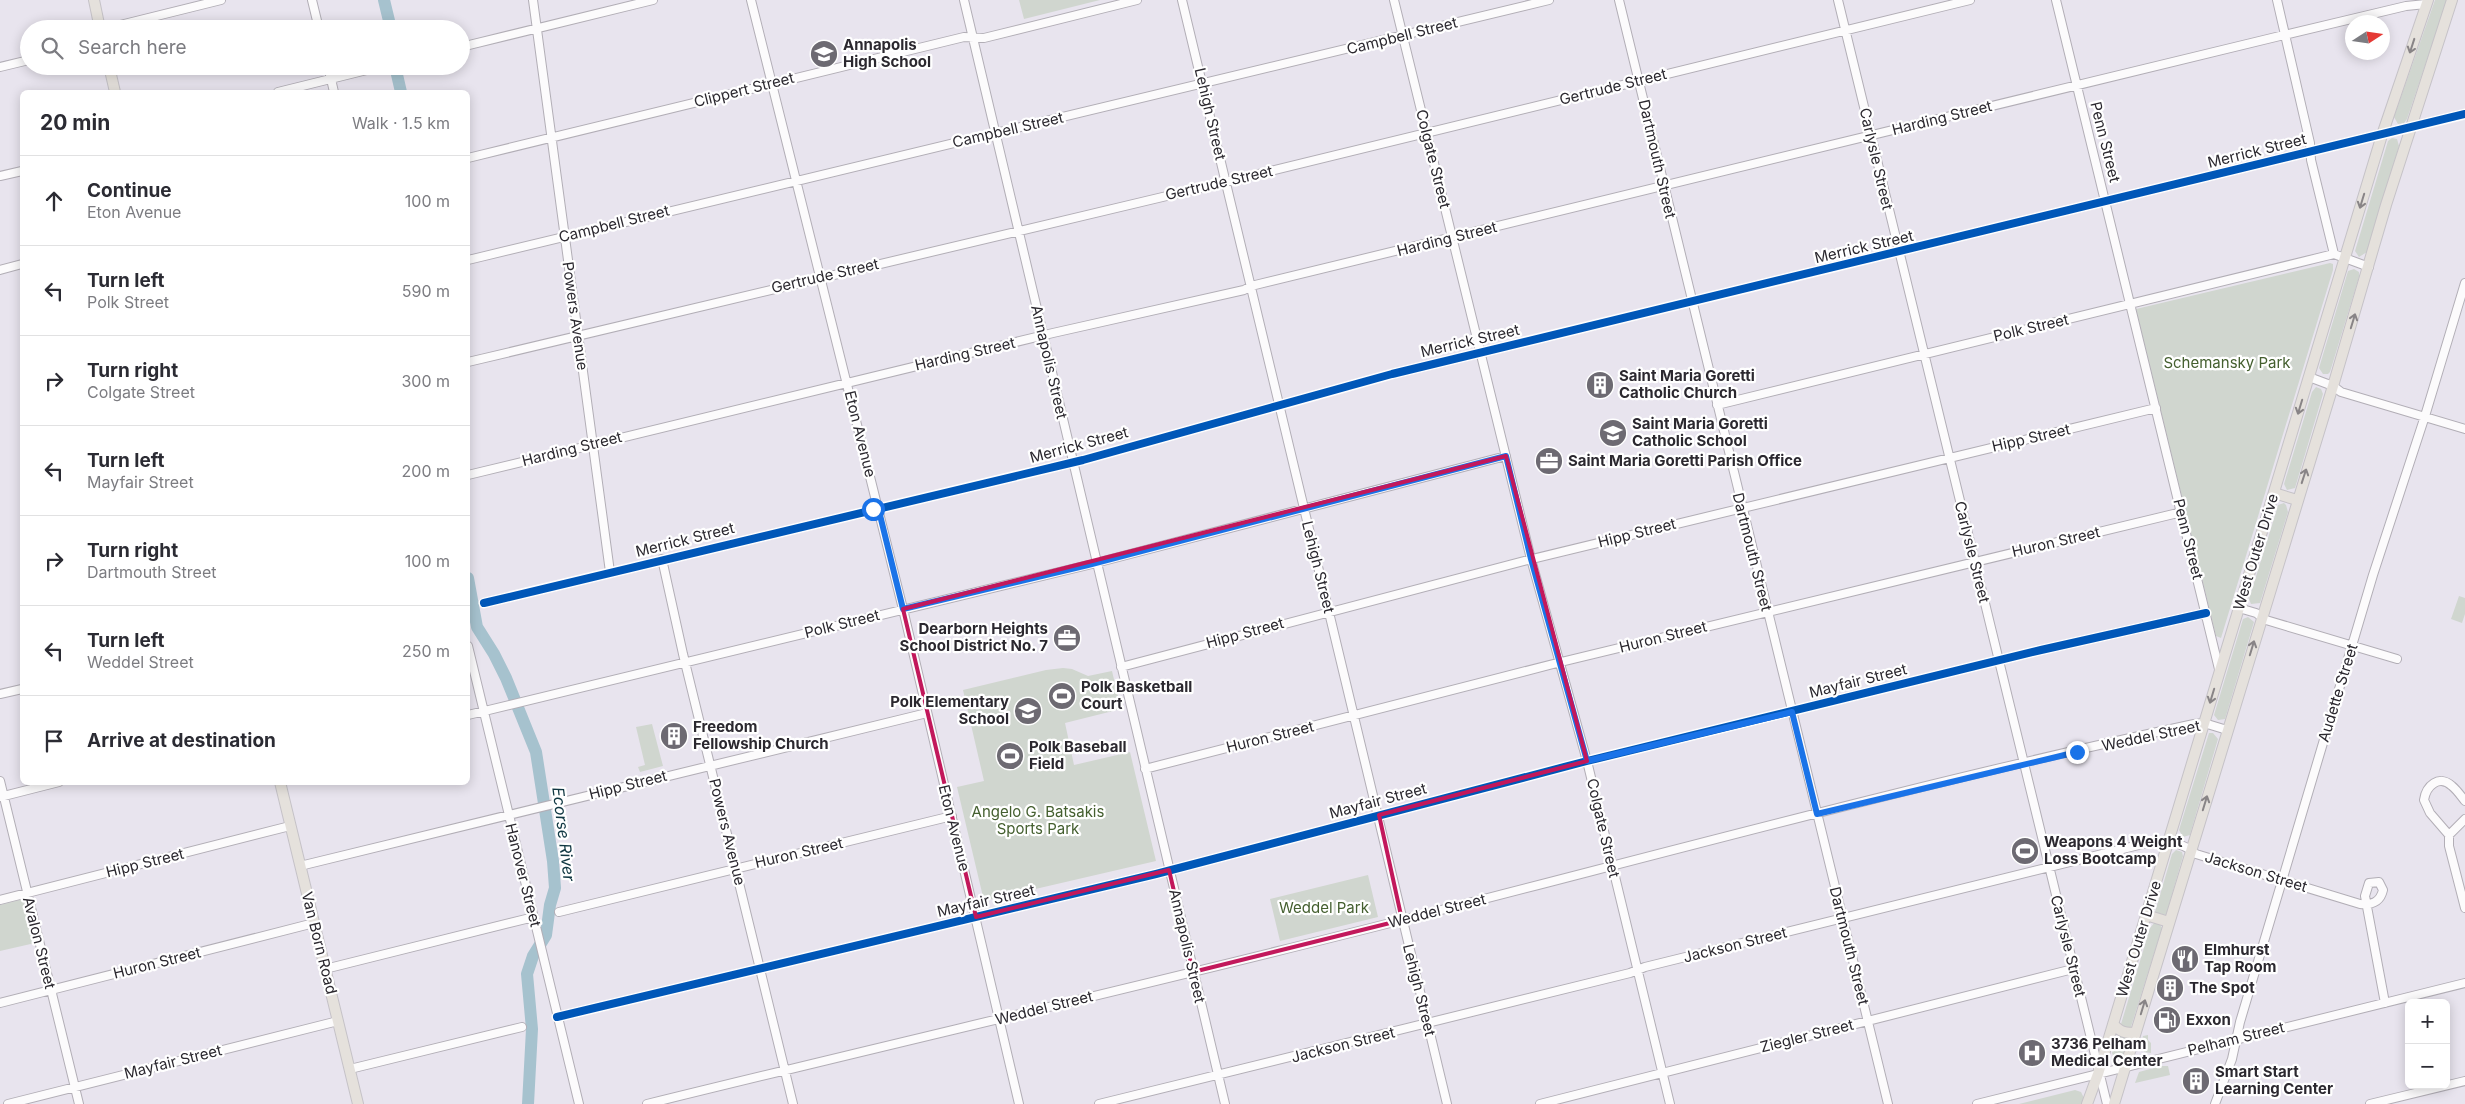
<!DOCTYPE html>
<meta charset="utf-8">
<style>
body{margin:0;font-family:Inter,sans-serif;background:#f2f2f3;color:#2b2b33}
.controls{position:absolute;right:15px;bottom:15px;display:grid;overflow:hidden;border-radius:8px;box-shadow:0 2px 12px #0003}
.controls button{width:45px;height:45px;display:grid;place-items:center;padding:0;border:0;border-bottom:1px solid #e1e1e2;background:#fff;color:#2b2b33;font:25px sans-serif}
.compass{position:absolute;left:2345px;top:15px;width:45px;height:45px;border-radius:50%;background:#fff;box-shadow:0 2px 12px #0003;rotate:78deg}
.stop{position:absolute;width:15px;height:15px;margin:-11px;border:4px solid #1a73e8;border-radius:50%;background:#fff}
.stop.end{background:#1a73e8;border-color:#fff;box-shadow:0 1px 5px #0008}
.list{margin:0;padding:0;list-style:none}
h2{display:flex;justify-content:space-between;align-items:center;height:65px;margin:0;padding:0 20px;font-size:21px}
h2 small{font-size:16px;font-weight:400;color:#7c7c81}
.list li{display:grid;grid-template-columns:32px 1fr auto;gap:15px;align-items:center;box-sizing:border-box;height:90px;padding:0 20px;border-top:1px solid #e1e1e2}
.list b{display:block;font-size:19px;white-space:nowrap}
.list p{margin:0;font-size:16px;white-space:nowrap;color:#7c7c81}
.list em{font-size:16px;font-style:normal;color:#7c7c81}
.icon{flex:none;width:28px;height:28px;fill:none;stroke:currentColor;stroke-width:2;stroke-linecap:round;stroke-linejoin:round}
.map{position:relative;flex:none;width:2465px;height:1104px;overflow:hidden}
.search{position:absolute;background:#fff;box-shadow:0 2px 12px #0003;left:20px;top:20px;width:450px;height:55px;display:flex;align-items:center;gap:12px;box-sizing:border-box;padding:0 18px;border-radius:28px;color:#7c7c81;font-size:19px}
.panel{position:absolute;background:#fff;box-shadow:0 2px 12px #0003;left:20px;top:90px;width:450px;height:695px;border-radius:8px}
.map>svg:first-child{display:block}
.green{fill:#d0d6cf}
.lines{fill:none;stroke-linecap:round;stroke-linejoin:round}
.river{stroke:#a6c2ce;stroke-width:12}
.minor-casing{stroke:#b2aeb6;stroke-width:10}
.major-casing{stroke:#c5c2c7;stroke-width:12}
.minor{stroke:#fcfbfc;stroke-width:8}
.major{stroke:#e5e1dc;stroke-width:10}
.cycleway-casing{stroke:#fff;stroke-width:11}
.cycleway{stroke:#0057b8;stroke-width:8}
.oneway{stroke:#888486}
.route{stroke:#1a73e8;stroke-width:6}
.marked{fill:none;stroke:#c2185b;stroke-width:4;stroke-linejoin:round}
.labels{text-anchor:middle;stroke-width:4.5;stroke-linejoin:round;paint-order:stroke}
.street-label{font-size:15px;fill:#2b282f;stroke:#fff}
.poi-label{font-size:15px;font-weight:bold;fill:#2b282f;stroke:#fff;text-anchor:start}
.park-label{font-size:15px;fill:#445f2f;stroke:#fff}
.water-label{font-size:16px;font-style:italic;fill:#103742;stroke:#fff}
</style>
<div class="map">
<svg width="2465" height="1104" viewBox="0 0 2465 1104">
<rect width="100%" height="100%" fill="#e8e4ee"/>
<path class="green" d="M1019,0H1100L1024,19Z
M2435,0H2447L2407,119L2404,123L2398,124L2394,117Z
M2392,138L2397,139L2399,146L2367,252L2359,257L2355,251L2388,141Z
M2330,263L2333,264V270L2221,638L2216,636L2136,309Z
M2354,269L2359,272V277L2330,372L2328,374H2323L2319,368L2348,271Z
M2316,387L2321,389L2323,394L2295,488L2287,490L2284,484L2312,392Z
M2284,503L2286,505L2288,512L2260,603L2251,604L2249,599L2277,509L2278,505Z
M2459,596L2465,598V614L2462,623L2451,619Z
M2248,617L2254,622L2225,719L2218,720L2214,715L2243,619Z
M1063,668L1072,669L1088,676L1112,671L1121,709L1065,723L1074,765L1130,752L1156,861L984,901L957,787L984,781L963,690L1046,670Z
M652,724L663,766L640,772L638,767L645,765L636,727Z
M2209,733H2213L2218,739L2191,831L2190,835L2183,837L2179,830Z
M2176,850L2182,852L2183,856L2166,915L2155,912L2172,854Z
M1368,875L1378,917L1280,941L1270,899Z
M23,899L35,943L0,951V905Z
M2155,922L2159,923L2162,928L2130,1030L2122,1027L2121,1024L2150,928Z
M2118,1035L2129,1038L2123,1057L2118,1060L2115,1059L2112,1053Z
M2148,1035V1040L2151,1043V1053L2144,1052L2140,1046L2143,1036Z
M2161,1066H2168L2170,1075L2135,1083L2139,1072Z
M2075,1090L2081,1092L2084,1098L2082,1104H2019Z"/>
<g class="lines">
<path class="river" d="M384,0L391,29
M395,66L401,92
M468,578L477,627L494,654L506,678L536,752L553,861L555,888L550,905L546,935L533,956L527,974L532,1029L528,1104"/>
<defs>
<path id="minor" d="M312,0L319,29
M533,0L610,572
M751,0L903,609L1019,1104
M964,0L1225,1104
M1182,0L1447,1104
M1394,0L1531,559L1587,761L1670,1104
M1619,0L1888,1104
M1838,0L2107,1104
M2056,0L2219,669
M2277,0L2310,143L2311,160L2334,254
M104,29L221,0
M461,47L653,0
M328,66L334,92
M0,67L29,60
M278,92L383,66
M468,158L964,37L984,38L1137,0
M0,176L22,171
M468,260L1549,0
M0,270L22,264
M468,362L1234,180L1970,0
M2309,377L2333,386L2341,392L2465,429
M1717,405L2334,254L2369,267
M468,475L1053,333L1244,290L1251,286L2284,35L2406,6L2426,4
M662,559L683,654L793,1104
M484,603L1083,460L1392,374L2465,114
M2239,608L2256,613L2266,620L2397,659
M468,646L579,1104
M1121,667L1524,561L2156,408
M0,694L22,689
M468,715L1088,565L1506,456
M1145,769L1561,662L2182,512
M0,781L79,1104
M0,797L59,782
M2465,801C2461,796 2457,790 2452,786C2439,774 2426,786 2424,800L2430,813L2449,835L2465,819
M2449,835V846L2465,908
M300,866L927,713
M0,900L290,826
M559,912L952,816
M325,969L534,917
M0,1003L314,923
M557,1017L1156,874L1587,761L2041,650L2206,613
M350,1069L522,1027
M8,1104L338,1021
M647,1104C898,1042 1151,984 1402,920C1665,853 1928,781 2194,724L2204,723L2227,730
M1099,1104L1630,973L1645,967L2155,841C2174,843 2181,842 2196,854L2360,904C2371,905 2380,903 2383,890L2379,882L2369,883L2365,896L2385,1003
M1540,1104L2073,969
M1977,1104L2465,983
M2215,1104L2232,1059L2240,1022L2373,575L2425,416L2465,283
M2370,1104L2465,1081"/>
<path id="major" d="M94,0L100,29
M109,66L115,92
M2274,493L2297,500
M280,782L358,1104
M2146,915L2169,922
M2113,1024C2120,1032 2126,1034 2136,1032
M2087,1104L2098,1074L2382,135L2428,0
M2114,1104L2333,386L2386,205L2452,0"/>
</defs>
<use href="#minor" class="minor-casing"/>
<use href="#major" class="major-casing"/>
<use href="#minor" class="minor"/>
<use href="#major" class="major"/>
<defs>
<path id="cycleway" d="M484,603L1083,460L1392,374L2465,114
M557,1017L1156,874L1587,761L2041,650L2206,613"/>
</defs>
<use href="#cycleway" class="cycleway-casing"/>
<use href="#cycleway" class="cycleway"/>
</g>
<defs><path id="oneway-shaft" d="M-6 0H5M1.5-3L5.5 0L1.5 3" fill="none" stroke-width="1.6" stroke-linecap="round" stroke-linejoin="round" transform="scale(1.25)"/></defs>
<g class="oneway">
<use href="#oneway-shaft" transform="translate(2412 46) rotate(108)"/>
<use href="#oneway-shaft" transform="translate(2362 201) rotate(107)"/>
<use href="#oneway-shaft" transform="translate(2353 321) rotate(-73)"/>
<use href="#oneway-shaft" transform="translate(2300 407) rotate(107)"/>
<use href="#oneway-shaft" transform="translate(2304 476) rotate(-72)"/>
<use href="#oneway-shaft" transform="translate(2252 648) rotate(-73)"/>
<use href="#oneway-shaft" transform="translate(2212 696) rotate(107)"/>
<use href="#oneway-shaft" transform="translate(2205 803) rotate(-73)"/>
<use href="#oneway-shaft" transform="translate(2143 1007) rotate(-73)"/>
</g>
<g class="lines">
<path class="route" d="M873,509L878,507L903,609L1088,565L1506,456L1531,559L1587,761L1792,712L1817,814L2077,752"/>
</g>
<path class="marked" d="M1506,456L1587,761L1379,815L1402,920L1193,972L1169,870L976,917L903,609Z"/>
<defs>
<symbol id="school-disc" viewBox="-11 -11 22 22"><circle r="9.5" fill="#6d6a72" stroke="#fff"/><path d="M0-5L7-2L0 1L-7-2ZM-4 1L0 2.5L4 1V4Q0 6-4 4Z" fill="#fff"/></symbol>
<symbol id="building-disc" viewBox="-11 -11 22 22"><circle r="9.5" fill="#6d6a72" stroke="#fff"/><path d="M-4-6H4V6H1V3H-1V6H-4ZM-2.5-4.3h1.7v1.8h-1.7ZM.8-4.3h1.7v1.8H.8ZM-2.5-1h1.7V.8h-1.7ZM.8-1h1.7V.8H.8Z" fill="#fff"/></symbol>
<symbol id="office-disc" viewBox="-11 -11 22 22"><circle r="9.5" fill="#6d6a72" stroke="#fff"/><path d="M-6-3h4V-5.5h4V-3h4V5H-6ZM-1-4.5V-3h2v-1.5ZM-6 0V1H6V0Z" fill="#fff"/></symbol>
<symbol id="stadium-disc" viewBox="-11 -11 22 22"><circle r="9.5" fill="#6d6a72" stroke="#fff"/><path d="M0-5a6.5 5 0 1 0 0 10a6.5 5 0 1 0 0-10ZM-3.5-1.8h7v3.6h-7Z" fill="#fff"/></symbol>
<symbol id="restaurant-disc" viewBox="-11 -11 22 22"><circle r="9.5" fill="#6d6a72" stroke="#fff"/><path d="M-5-6h1v4h1v-4h1v4h1v-4h1v5L-1.5 .5V6h-2V.5L-5-1ZM5-6V6H3V1.5H1.5Q1.5-4 5-6Z" fill="#fff"/></symbol>
<symbol id="fuel-disc" viewBox="-11 -11 22 22"><circle r="9.5" fill="#6d6a72" stroke="#fff"/><path d="M-5.5-6h7V0h2V4h1.3V-2.5L3-4.5l.8-.8L6-3V5H2.5V1h-1V6h-7ZM-4.2-4.7v3.2H.2V-4.7Z" fill="#fff"/></symbol>
<symbol id="hospital-disc" viewBox="-11 -11 22 22"><circle r="9.5" fill="#6d6a72" stroke="#fff"/><path d="M-5-5h3v3.5h4V-5h3V5h-3V1.5h-4V5h-3Z" fill="#fff"/></symbol>
</defs>
<g fill-rule="evenodd">
<use href="#school-disc" x="808" y="38" width="32" height="32"/>
<use href="#building-disc" x="1584" y="369" width="32" height="32"/>
<use href="#school-disc" x="1597" y="417" width="32" height="32"/>
<use href="#office-disc" x="1533" y="445" width="32" height="32"/>
<use href="#office-disc" x="1051" y="622" width="32" height="32"/>
<use href="#stadium-disc" x="1046" y="680" width="32" height="32"/>
<use href="#school-disc" x="1012" y="695" width="32" height="32"/>
<use href="#building-disc" x="658" y="720" width="32" height="32"/>
<use href="#stadium-disc" x="994" y="740" width="32" height="32"/>
<use href="#stadium-disc" x="2009" y="835" width="32" height="32"/>
<use href="#restaurant-disc" x="2169" y="943" width="32" height="32"/>
<use href="#building-disc" x="2154" y="972" width="32" height="32"/>
<use href="#fuel-disc" x="2151" y="1004" width="32" height="32"/>
<use href="#hospital-disc" x="2016" y="1037" width="32" height="32"/>
<use href="#building-disc" x="2180" y="1065" width="32" height="32"/>
</g>
<g class="labels">
<g class="street-label">
<text transform="translate(1402 36) rotate(-14)" y="5">Campbell Street</text>
<text transform="translate(1613 87) rotate(-14)" y="5">Gertrude Street</text>
<text transform="translate(744 90) rotate(-14)" y="5">Clippert Street</text>
<text transform="translate(1210 114) rotate(77)" y="5">Lehigh Street</text>
<text transform="translate(1942 118) rotate(-14)" y="5">Harding Street</text>
<text transform="translate(1008 130) rotate(-13)" y="5">Campbell Street</text>
<text transform="translate(2105 142) rotate(76)" y="5">Penn Street</text>
<text transform="translate(2257 151) rotate(-14)" y="5">Merrick Street</text>
<text transform="translate(1433 159) rotate(76)" y="5">Colgate Street</text>
<text transform="translate(1657 159) rotate(77)" y="5">Dartmouth Street</text>
<text transform="translate(1876 159) rotate(77)" y="5">Carlysle Street</text>
<text transform="translate(1219 183) rotate(-13)" y="5">Gertrude Street</text>
<text transform="translate(614 224) rotate(-14)" y="5">Campbell Street</text>
<text transform="translate(1447 239) rotate(-14)" y="5">Harding Street</text>
<text transform="translate(1864 247) rotate(-13)" y="5">Merrick Street</text>
<text transform="translate(825 276) rotate(-13)" y="5">Gertrude Street</text>
<text transform="translate(575 316) rotate(82)" y="5">Powers Avenue</text>
<text transform="translate(2031 328) rotate(-13)" y="5">Polk Street</text>
<text transform="translate(1470 341) rotate(-13)" y="5">Merrick Street</text>
<text transform="translate(965 354) rotate(-13)" y="5">Harding Street</text>
<text transform="translate(1049 362) rotate(77)" y="5">Annapolis Street</text>
<text transform="translate(860 434) rotate(76)" y="5">Eton Avenue</text>
<text transform="translate(2031 438) rotate(-13)" y="5">Hipp Street</text>
<text transform="translate(1079 445) rotate(-15)" y="5">Merrick Street</text>
<text transform="translate(572 449) rotate(-14)" y="5">Harding Street</text>
<text transform="translate(1637 533) rotate(-14)" y="5">Hipp Street</text>
<text transform="translate(2188 539) rotate(76)" y="5">Penn Street</text>
<text transform="translate(685 540) rotate(-14)" y="5">Merrick Street</text>
<text transform="translate(2056 542) rotate(-13)" y="5">Huron Street</text>
<text transform="translate(1752 552) rotate(76)" y="5">Dartmouth Street</text>
<text transform="translate(1972 552) rotate(76)" y="5">Carlysle Street</text>
<text transform="translate(2256 552) rotate(-73)" y="5">West Outer Drive</text>
<text transform="translate(1318 567) rotate(76)" y="5">Lehigh Street</text>
<text transform="translate(842 624) rotate(-14)" y="5">Polk Street</text>
<text transform="translate(1245 633) rotate(-15)" y="5">Hipp Street</text>
<text transform="translate(1663 637) rotate(-14)" y="5">Huron Street</text>
<text transform="translate(1858 681) rotate(-14)" y="5">Mayfair Street</text>
<text transform="translate(2338 693) rotate(-73)" y="5">Audette Street</text>
<text transform="translate(2151 736) rotate(-12)" y="5">Weddel Street</text>
<text transform="translate(1270 737) rotate(-14)" y="5">Huron Street</text>
<text transform="translate(628 785) rotate(-14)" y="5">Hipp Street</text>
<text transform="translate(1378 801) rotate(-15)" y="5">Mayfair Street</text>
<text transform="translate(954 828) rotate(76)" y="5">Eton Avenue</text>
<text transform="translate(1603 828) rotate(77)" y="5">Colgate Street</text>
<text transform="translate(727 832) rotate(76)" y="5">Powers Avenue</text>
<text transform="translate(799 853) rotate(-13)" y="5">Huron Street</text>
<text transform="translate(145 863) rotate(-14)" y="5">Hipp Street</text>
<text transform="translate(2256 872) rotate(17)" y="5">Jackson Street</text>
<text transform="translate(523 875) rotate(76)" y="5">Hanover Street</text>
<text transform="translate(986 901) rotate(-13)" y="5">Mayfair Street</text>
<text transform="translate(1437 911) rotate(-14)" y="5">Weddel Street</text>
<text transform="translate(2139 939) rotate(-73)" y="5">West Outer Drive</text>
<text transform="translate(39 943) rotate(76)" y="5">Avalon Street</text>
<text transform="translate(319 943) rotate(76)" y="5">Van Born Road</text>
<text transform="translate(1735 945) rotate(-14)" y="5">Jackson Street</text>
<text transform="translate(1187 946) rotate(77)" y="5">Annapolis Street</text>
<text transform="translate(1849 946) rotate(76)" y="5">Dartmouth Street</text>
<text transform="translate(2068 946) rotate(76)" y="5">Carlysle Street</text>
<text transform="translate(157 963) rotate(-14)" y="5">Huron Street</text>
<text transform="translate(1419 990) rotate(76)" y="5">Lehigh Street</text>
<text transform="translate(1044 1008) rotate(-14)" y="5">Weddel Street</text>
<text transform="translate(1807 1036) rotate(-14)" y="5">Ziegler Street</text>
<text transform="translate(2236 1039) rotate(-14)" y="5">Pelham Street</text>
<text transform="translate(1343 1045) rotate(-14)" y="5">Jackson Street</text>
<text transform="translate(173 1062) rotate(-14)" y="5">Mayfair Street</text>
</g>
<g class="poi-label">
<text x="843" y="50">Annapolis<tspan x="843" dy="17">High School</tspan></text>
<text x="1619" y="381">Saint Maria Goretti<tspan x="1619" dy="17">Catholic Church</tspan></text>
<text x="1632" y="429">Saint Maria Goretti<tspan x="1632" dy="17">Catholic School</tspan></text>
<text x="1568" y="466">Saint Maria Goretti Parish Office</text>
<text x="1048" y="634" text-anchor="end">Dearborn Heights<tspan x="1048" dy="17">School District No. 7</tspan></text>
<text x="1081" y="692">Polk Basketball<tspan x="1081" dy="17">Court</tspan></text>
<text x="1009" y="707" text-anchor="end">Polk Elementary<tspan x="1009" dy="17">School</tspan></text>
<text x="693" y="732">Freedom<tspan x="693" dy="17">Fellowship Church</tspan></text>
<text x="1029" y="752">Polk Baseball<tspan x="1029" dy="17">Field</tspan></text>
<text x="2044" y="847">Weapons 4 Weight<tspan x="2044" dy="17">Loss Bootcamp</tspan></text>
<text x="2204" y="955">Elmhurst<tspan x="2204" dy="17">Tap Room</tspan></text>
<text x="2189" y="993">The Spot</text>
<text x="2186" y="1025">Exxon</text>
<text x="2051" y="1049">3736 Pelham<tspan x="2051" dy="17">Medical Center</tspan></text>
<text x="2215" y="1077">Smart Start<tspan x="2215" dy="17">Learning Center</tspan></text>
</g>
<g class="park-label">
<text x="2227" y="368">Schemansky Park</text>
<text x="1038" y="817">Angelo G. Batsakis<tspan x="1038" dy="17">Sports Park</tspan></text>
<text x="1324" y="913">Weddel Park</text>
</g>
<g class="water-label">
<text transform="translate(564 834) rotate(83)" y="6">Ecorse River</text>
</g>
</g>
</svg>
<div class="controls">
<button>+</button>
<button>−</button>
</div>
<svg class="compass" viewBox="-18 -18 36 36"><path d="M0-13l5 13h-10z" fill="#e53935"/><path d="M0 13l5-13h-10z" fill="#7c7c81"/></svg>
<div class="stop" style="left:873px;top:509px"></div>
<div class="stop end" style="left:2077px;top:752px"></div>
<div class="search"><svg class="icon" aria-label="search" viewBox="0 0 24 24"><circle cx="10" cy="10" r="6"/><path d="M15 15l6 6"/></svg>Search here</div>
<section class="panel">
<h2>20 min<small>Walk · 1.5 km</small></h2>
<ul class="list">
<li><svg class="icon" aria-label="ahead" viewBox="0 0 24 24"><path d="M12 20V5M6 11l6-6 6 6"/></svg><div><b>Continue</b><p>Eton Avenue</p></div><em>100 m</em></li>
<li><svg class="icon" aria-label="left" viewBox="0 0 24 24"><path d="M17 20v-9H6M10 6l-5 5 5 5"/></svg><div><b>Turn left</b><p>Polk Street</p></div><em>590 m</em></li>
<li><svg class="icon" aria-label="right" viewBox="0 0 24 24"><path d="M7 20v-9h11M14 6l5 5-5 5"/></svg><div><b>Turn right</b><p>Colgate Street</p></div><em>300 m</em></li>
<li><svg class="icon" aria-label="left" viewBox="0 0 24 24"><path d="M17 20v-9H6M10 6l-5 5 5 5"/></svg><div><b>Turn left</b><p>Mayfair Street</p></div><em>200 m</em></li>
<li><svg class="icon" aria-label="right" viewBox="0 0 24 24"><path d="M7 20v-9h11M14 6l5 5-5 5"/></svg><div><b>Turn right</b><p>Dartmouth Street</p></div><em>100 m</em></li>
<li><svg class="icon" aria-label="left" viewBox="0 0 24 24"><path d="M17 20v-9H6M10 6l-5 5 5 5"/></svg><div><b>Turn left</b><p>Weddel Street</p></div><em>250 m</em></li>
<li><svg class="icon" aria-label="arrive" viewBox="0 0 24 24"><path d="M6 21V4h12l-3 4 3 4H6"/></svg><div><b>Arrive at destination</b></div></li>
</ul>
</section>
</div>
